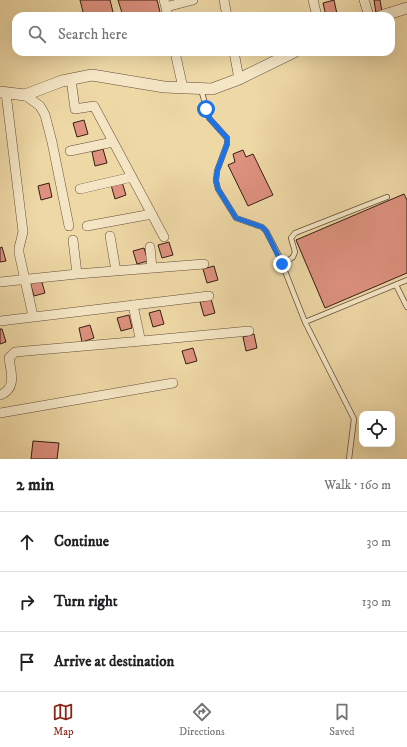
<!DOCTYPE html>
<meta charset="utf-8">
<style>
body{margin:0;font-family:"IM FELL DW Pica",serif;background:#f2f2f2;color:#202124}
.controls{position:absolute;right:12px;bottom:12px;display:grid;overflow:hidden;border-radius:8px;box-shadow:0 4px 16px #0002}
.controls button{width:36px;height:36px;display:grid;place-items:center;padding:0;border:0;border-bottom:1px solid #e0e0e0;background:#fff;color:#202124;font:20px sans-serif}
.stop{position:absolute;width:12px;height:12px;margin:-9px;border:3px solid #1a73e8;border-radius:50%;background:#fff}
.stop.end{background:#1a73e8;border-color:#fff;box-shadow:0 1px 4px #0008}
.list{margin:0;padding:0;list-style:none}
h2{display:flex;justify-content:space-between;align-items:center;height:52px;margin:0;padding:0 16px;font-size:17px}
h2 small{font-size:13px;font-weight:400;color:#757577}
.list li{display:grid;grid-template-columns:26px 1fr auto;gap:12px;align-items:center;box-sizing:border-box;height:60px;padding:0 16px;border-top:1px solid #e0e0e0}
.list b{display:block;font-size:15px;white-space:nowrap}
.list em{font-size:13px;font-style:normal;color:#757577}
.icon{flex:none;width:22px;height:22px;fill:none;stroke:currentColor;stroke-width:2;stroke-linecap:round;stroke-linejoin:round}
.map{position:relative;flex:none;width:407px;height:459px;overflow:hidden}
.search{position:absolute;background:#fff;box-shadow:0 4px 16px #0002;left:12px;right:12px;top:12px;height:44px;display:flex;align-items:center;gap:10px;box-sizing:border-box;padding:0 14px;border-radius:12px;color:#757577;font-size:15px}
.sheet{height:232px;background:#fff}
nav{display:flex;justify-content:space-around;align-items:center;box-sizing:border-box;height:56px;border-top:1px solid #e0e0e0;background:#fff;font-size:11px;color:#757577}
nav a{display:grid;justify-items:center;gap:2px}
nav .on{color:#8f2418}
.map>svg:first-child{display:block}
.building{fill:#dd917e;stroke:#371d13}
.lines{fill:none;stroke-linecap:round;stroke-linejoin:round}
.service-casing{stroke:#654c38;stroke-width:6}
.minor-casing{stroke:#654c38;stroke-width:10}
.tertiary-casing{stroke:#654c38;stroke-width:12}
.service{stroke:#f4e6c5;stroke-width:4.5}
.minor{stroke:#f4e6c5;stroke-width:9}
.tertiary{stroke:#f4e6c5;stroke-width:11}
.route{stroke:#1a73e8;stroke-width:5}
</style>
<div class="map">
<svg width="407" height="459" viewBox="0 0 407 459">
<rect width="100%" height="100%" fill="#eed8a6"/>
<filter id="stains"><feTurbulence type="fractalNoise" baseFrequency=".005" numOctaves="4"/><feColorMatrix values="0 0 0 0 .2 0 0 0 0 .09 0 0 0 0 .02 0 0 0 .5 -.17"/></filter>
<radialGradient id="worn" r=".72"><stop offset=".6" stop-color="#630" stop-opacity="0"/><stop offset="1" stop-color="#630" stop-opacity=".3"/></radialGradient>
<path class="building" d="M80,0H110L114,16H84Z
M118,0H157L161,16H123Z
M334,0L337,14L326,16L323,3Z
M374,0H380L382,12L376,13Z
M84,120L88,134L77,137L73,123Z
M103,149L107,163L95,166L92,152Z
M243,150L246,157L253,154L273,195L248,206L228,165L235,162L233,154Z
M122,182L126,195L115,199L111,185Z
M49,183L52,197L41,200L38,186Z
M404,194L407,200V273L325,308L296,240Z
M169,242L173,255L162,258L158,245Z
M2,247L6,261L0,262V248Z
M144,248L148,261L137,264L133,251Z
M214,266L218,280L207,283L203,269Z
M41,279L45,293L34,296L30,282Z
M211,299L215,313L204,316L200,302Z
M160,310L164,324L153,327L149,313Z
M129,315L132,328L121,331L117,318Z
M90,325L94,338L82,342L79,328Z
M0,329H2L6,342L0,344Z
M254,334L257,348L246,351L243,337Z
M193,348L197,361L186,364L182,351Z
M33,441L59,443L57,459H31Z"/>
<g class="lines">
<defs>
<path id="service" d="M201,89L209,118L227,138V144L217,171L216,181L218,189L236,218L262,227L266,231L279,256L305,322L354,419L349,459
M283,264L293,257L295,252L291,238L295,233L387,197
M396,285L407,307
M305,322L407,280"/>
<path id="minor" d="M164,0L168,16
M224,0L227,16
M313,0L317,16
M364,0L369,16
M166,7L193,0
M175,52L183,88
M234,52L239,79
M71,79L75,109L94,106L164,237
M6,93L23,232L19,248V253L33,316
M25,95L40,106L45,115L52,142L69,226
M70,151L113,142
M80,189L132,177
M87,226L152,214
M110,236L116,271
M73,240L77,274
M150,247L152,268
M0,282L77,274L204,264
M133,305L140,338L142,341L249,331
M0,321L209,296
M0,395C17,389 11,372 9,358L15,352L142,341
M0,413L173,383"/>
<path id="tertiary" d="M381,16L407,8
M0,92L25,95L62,81L92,75L164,87L212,89L239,79L294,52"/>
</defs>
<use href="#service" class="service-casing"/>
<use href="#minor" class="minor-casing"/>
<use href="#tertiary" class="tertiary-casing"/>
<use href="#service" class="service"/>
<use href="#minor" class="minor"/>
<use href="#tertiary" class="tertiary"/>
</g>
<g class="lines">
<path class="route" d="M206,109L209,118L227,138V144L217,171L216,181L218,189L236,218L262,227L266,231L282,264"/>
</g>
<rect width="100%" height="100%" filter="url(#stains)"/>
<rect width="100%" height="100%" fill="url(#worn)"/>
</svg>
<div class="controls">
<button><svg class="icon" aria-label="locate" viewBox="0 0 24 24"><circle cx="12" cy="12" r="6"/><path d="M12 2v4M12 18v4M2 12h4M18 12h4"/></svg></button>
</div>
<div class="stop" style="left:206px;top:109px"></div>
<div class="stop end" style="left:282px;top:264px"></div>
<div class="search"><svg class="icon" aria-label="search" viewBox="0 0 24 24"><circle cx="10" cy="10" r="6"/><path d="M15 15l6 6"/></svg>Search here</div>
</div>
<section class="sheet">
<h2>2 min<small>Walk · 160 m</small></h2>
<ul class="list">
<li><svg class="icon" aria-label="ahead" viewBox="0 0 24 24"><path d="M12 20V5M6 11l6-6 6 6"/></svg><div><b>Continue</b></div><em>30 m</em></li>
<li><svg class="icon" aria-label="right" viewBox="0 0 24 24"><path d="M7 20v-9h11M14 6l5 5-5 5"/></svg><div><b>Turn right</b></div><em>130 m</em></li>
<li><svg class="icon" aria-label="arrive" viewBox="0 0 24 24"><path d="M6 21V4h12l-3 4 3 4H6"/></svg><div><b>Arrive at destination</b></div></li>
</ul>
</section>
<nav>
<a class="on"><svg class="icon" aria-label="map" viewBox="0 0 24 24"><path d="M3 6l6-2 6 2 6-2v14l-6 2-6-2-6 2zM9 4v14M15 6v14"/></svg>Map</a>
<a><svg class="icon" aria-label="directions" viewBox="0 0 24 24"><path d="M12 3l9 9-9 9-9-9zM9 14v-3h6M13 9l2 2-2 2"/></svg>Directions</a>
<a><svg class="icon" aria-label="saved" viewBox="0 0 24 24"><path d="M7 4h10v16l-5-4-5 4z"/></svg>Saved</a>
</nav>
